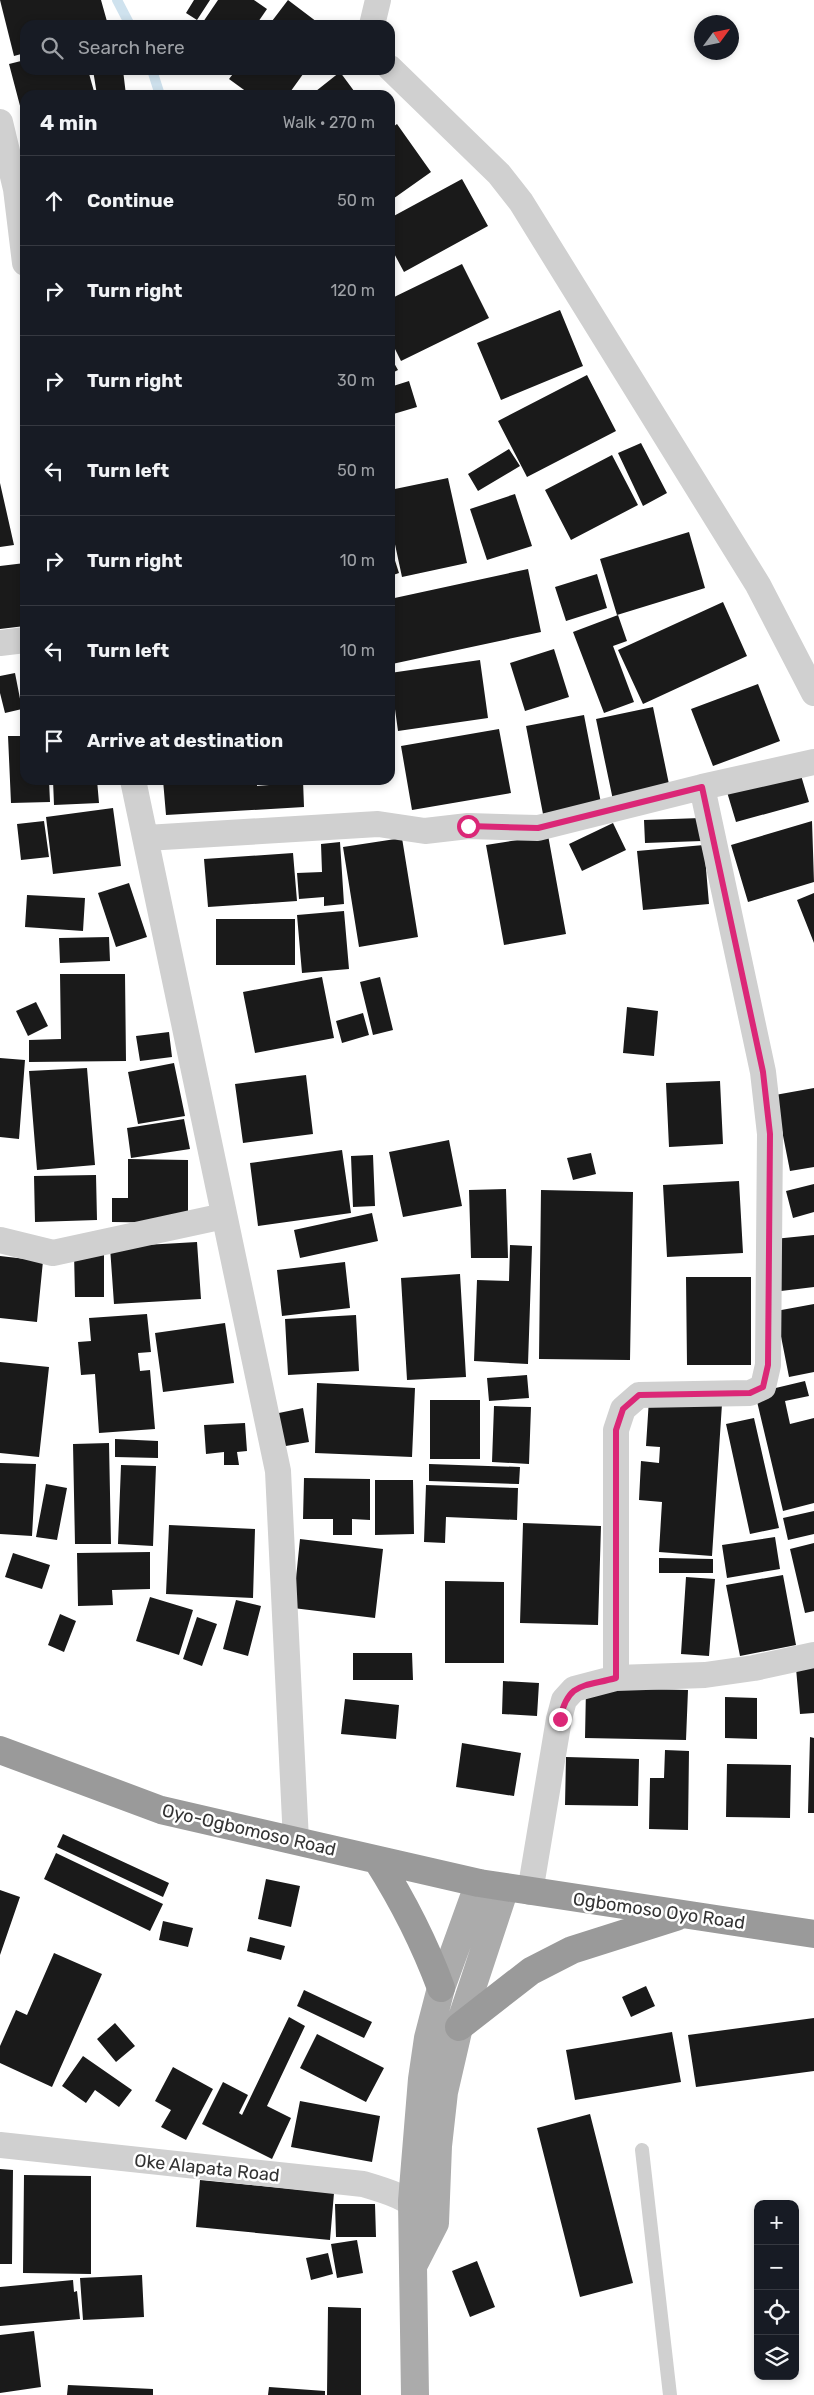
<!DOCTYPE html>
<meta charset="utf-8">
<style>
body{margin:0;font-family:Rubik,sans-serif;background:#20242c;color:#f1f3f6}
.controls{position:absolute;right:15px;bottom:15px;display:grid;overflow:hidden;border-radius:10px;box-shadow:0 2px 8px #0003}
.controls button{width:45px;height:45px;display:grid;place-items:center;padding:0;border:0;border-bottom:1px solid #363941;background:#171b24;color:#f1f3f6;font:25px sans-serif}
.compass{position:absolute;left:694px;top:15px;width:45px;height:45px;border-radius:50%;background:#171b24;box-shadow:0 2px 8px #0003;rotate:57deg}
.stop{position:absolute;width:15px;height:15px;margin:-11px;border:4px solid #db2777;border-radius:50%;background:#fff}
.stop.end{background:#db2777;border-color:#fff;box-shadow:0 1px 5px #0008}
.list{margin:0;padding:0;list-style:none}
h2{display:flex;justify-content:space-between;align-items:center;height:65px;margin:0;padding:0 20px;font-size:21px}
h2 small{font-size:16px;font-weight:400;color:#9ea1a6}
.list li{display:grid;grid-template-columns:32px 1fr auto;gap:15px;align-items:center;box-sizing:border-box;height:90px;padding:0 20px;border-top:1px solid #363941}
.list b{display:block;font-size:19px;white-space:nowrap}
.list em{font-size:16px;font-style:normal;color:#9ea1a6}
.icon{flex:none;width:28px;height:28px;fill:none;stroke:currentColor;stroke-width:2;stroke-linecap:round;stroke-linejoin:round}
.map{position:relative;flex:none;width:814px;height:2395px;overflow:hidden}
.search{position:absolute;background:#171b24;box-shadow:0 2px 8px #0003;left:20px;top:20px;width:375px;height:55px;display:flex;align-items:center;gap:12px;box-sizing:border-box;padding:0 18px;border-radius:15px;color:#9ea1a6;font-size:19px}
.panel{position:absolute;background:#171b24;box-shadow:0 2px 8px #0003;left:20px;top:90px;width:375px;height:695px;border-radius:15px}
.map>svg:first-child{display:block}
.lines{fill:none;stroke-linecap:round;stroke-linejoin:round}
.stream{stroke:#cfe2ee;stroke-width:10}
.building{fill:#1a1a1a}
.lane{stroke:#d0d0d0;stroke-width:14}
.street{stroke:#d0d0d0;stroke-width:26}
.primary{stroke:#ababab;stroke-width:28}
.highway{stroke:#9a9a9a;stroke-width:28}
.route{stroke:#db2777;stroke-width:6}
.labels{text-anchor:middle;stroke-width:5;stroke-linejoin:round;paint-order:stroke}
.street-label{font-size:18px;fill:#333;stroke:#fff}
</style>
<div class="map">
<svg width="814" height="2395" viewBox="0 0 814 2395">
<rect width="100%" height="100%" fill="#fff"/>
<g class="lines">
<path class="stream" d="M117,0L130,25
M152,70L160,95"/>
</g>
<path class="building" d="M0,0H101L108,25H25V53L14,56Z
M194,0H210L197,20L186,13Z
M218,0H254L267,9L256,25H201Z
M288,0L321,25H269Z
M25,60V70H88L95,95H25L24,121L9,64Z
M93,70H123L126,95H97Z
M236,70H306L288,95H251L229,79Z
M340,72L357,95H311Z
M397,124L431,172L390,201V129Z
M462,179L488,226L404,272L390,246V218Z
M462,264L489,318L401,361L390,339V299Z
M560,310L583,366L501,400L477,343Z
M390,356L398,370L390,374Z
M587,375L616,431L527,477L498,421Z
M409,381L417,407L390,415V387Z
M641,443L667,493L643,506L618,453Z
M509,449L520,466L478,491L468,474Z
M612,455L638,505L571,540L545,490Z
M448,478L467,563L402,577L390,521V490Z
M0,483L14,545L0,547Z
M515,494L532,546L487,560L470,509Z
M689,532L705,588L617,615L600,559Z
M390,545L399,573L390,576Z
M25,563V626L0,629V566Z
M528,569L541,632L392,664L390,654V599Z
M597,574L607,608L566,621L555,587Z
M723,602L747,656L643,704L618,650Z
M618,615L627,641L613,646L634,702L604,713L573,632Z
M554,649L569,697L525,711L510,663Z
M480,660L488,718L398,731L390,673Z
M25,671V687H24L21,672Z
M15,673L22,709L5,713L0,693V676Z
M758,684L780,741L713,766L691,709Z
M653,707L670,789L613,800L596,719Z
M584,715L601,803L543,814L526,726Z
M499,729L511,793L412,810L401,746Z
M8,736H25V780H49L50,802L11,803Z
M800,772L809,802L736,822L727,792Z
M53,780H97L99,803L54,805Z
M163,780H257V786L281,784V780H303L304,807L166,815Z
M113,808L121,866L53,874L46,817Z
M701,818L702,841L645,843L644,820Z
M44,821L49,857L21,860L17,824Z
M812,821L814,882L748,902L731,845Z
M613,823L626,850L582,871L569,844Z
M548,835L566,934L504,945L486,845Z
M402,838L418,937L359,947L343,847Z
M340,842L344,904L324,906V897L299,899L297,873L322,872L321,844Z
M704,845L709,904L643,910L637,851Z
M293,853L297,901L208,907L204,859Z
M129,883L147,937L116,947L98,893Z
M814,893V943L797,900Z
M27,895L85,898L83,931L25,927Z
M344,911L349,969L302,973L297,915Z
M216,919H295V965H216Z
M109,937L110,961L60,963L59,938Z
M60,974H125L126,1061L29,1062V1040L61,1039Z
M322,977L334,1038L255,1053L243,992Z
M380,977L393,1030L373,1035L360,982Z
M36,1002L48,1026L28,1036L16,1011Z
M627,1007L658,1011L654,1056L623,1053Z
M363,1013L369,1035L342,1043L336,1021Z
M169,1032L172,1057L140,1061L136,1036Z
M0,1058L25,1060L19,1139L0,1137Z
M174,1063L185,1116L138,1124L128,1072Z
M87,1068L95,1165L37,1170L29,1071Z
M306,1075L313,1134L243,1143L235,1084Z
M720,1081L723,1144L669,1147L666,1083Z
M814,1088V1167L790,1171L775,1095Z
M184,1119L190,1149L131,1158L127,1128Z
M449,1140L462,1206L403,1217L389,1152Z
M342,1150L351,1213L258,1226L250,1163Z
M591,1153L596,1174L573,1180L567,1158Z
M373,1155L375,1206L353,1207L351,1156Z
M128,1159L188,1160V1223L112,1222V1198H128Z
M96,1175L97,1220L35,1222L34,1176Z
M739,1181L743,1253L667,1257L663,1185Z
M814,1184V1212L793,1218L786,1191Z
M506,1189L508,1258H471L469,1190Z
M541,1190L633,1192L630,1360L539,1359Z
M372,1213L378,1241L300,1258L294,1230Z
M814,1235V1287L781,1291L774,1239Z
M197,1242L201,1299L114,1304L110,1247Z
M510,1245L532,1246L528,1364L474,1361L477,1280L509,1281Z
M74,1252H104V1297H75Z
M0,1256L43,1261L37,1322L0,1318Z
M345,1262L350,1308L282,1316L277,1270Z
M460,1274L466,1377L407,1380L401,1278Z
M686,1277H751V1365H687Z
M814,1304V1372L789,1377L776,1311Z
M147,1314L151,1352L138,1353L140,1371L150,1370L155,1429L99,1433L95,1374L81,1375L78,1342L91,1341L89,1318Z
M356,1315L359,1371L288,1375L285,1319Z
M225,1323L234,1383L163,1392L155,1333Z
M0,1362L49,1367L39,1457L0,1453Z
M527,1375L529,1398L489,1401L487,1378Z
M805,1381L809,1396L785,1401L790,1424L814,1418V1503L783,1511L755,1393Z
M317,1383L415,1388L412,1457L315,1453Z
M649,1399L722,1404L712,1556L659,1552L662,1502L639,1500L641,1461L659,1463L660,1447L646,1446Z
M430,1400H480V1459H430Z
M494,1406L531,1407L529,1464L492,1462Z
M303,1408L309,1442L280,1447L274,1414Z
M754,1418L779,1528L750,1534L726,1424Z
M245,1423L247,1451L237,1452L239,1465H224V1452L206,1454L204,1425Z
M115,1439L158,1441V1458L115,1457Z
M109,1443L111,1544H75L73,1444Z
M0,1463L36,1464L32,1536L0,1534Z
M429,1464L520,1467L519,1484L429,1481Z
M121,1465L156,1466L153,1546L118,1544Z
M304,1478L370,1479V1520L352,1519V1535H333V1519H303Z
M375,1480H413L414,1534L375,1535Z
M46,1484L67,1488L57,1540L36,1537Z
M426,1485L518,1488L517,1520L446,1517L445,1543L424,1542Z
M814,1511V1534L788,1540L783,1518Z
M523,1523L601,1526L598,1625L520,1623Z
M169,1525L255,1529L253,1598L166,1594Z
M775,1537L780,1569L727,1578L722,1545Z
M300,1539L383,1549L375,1618L293,1608Z
M814,1543V1611L805,1613L790,1549Z
M150,1552V1589L112,1590L113,1605L78,1606L77,1553Z
M13,1553L50,1565L42,1589L5,1577Z
M659,1558L713,1559V1573H659Z
M783,1575L796,1645L740,1656L726,1585Z
M686,1577L715,1579L709,1656L681,1654Z
M445,1581L504,1582V1663H445Z
M150,1597L193,1610L179,1655L136,1641Z
M236,1600L261,1606L248,1656L223,1649Z
M60,1614L76,1621L64,1652L48,1645Z
M197,1617L217,1624L202,1666L183,1659Z
M353,1653H412L413,1680H353Z
M814,1666V1713L800,1714L796,1668Z
M503,1681L539,1683L537,1716L502,1714Z
M586,1688L688,1690L686,1740L585,1738Z
M725,1697L757,1698V1739L725,1738Z
M345,1699L399,1705L396,1739L341,1734Z
M810,1737L814,1738V1813H808Z
M462,1743L521,1753L514,1796L456,1787Z
M665,1750L689,1751L688,1830L649,1829L650,1778H664Z
M566,1757L639,1759L638,1806L565,1805Z
M727,1764L791,1765L790,1818L726,1817Z
M63,1834L169,1883L163,1897L57,1847Z
M56,1853L163,1904L150,1931L44,1879Z
M266,1879L300,1886L291,1927L258,1919Z
M0,1890L20,1897L0,1955Z
M163,1921L193,1928L188,1947L159,1940Z
M250,1937L285,1946L281,1960L247,1951Z
M54,1953L102,1974L52,2087L0,2063V2046L16,2010L27,2015Z
M646,1986L655,2006L631,2017L622,1997Z
M304,1990L372,2022L364,2038L297,2006Z
M289,2017L305,2026L267,2106L291,2118L272,2159L202,2124L223,2082L248,2095L239,2113L242,2115Z
M814,2018V2071L696,2087L688,2035Z
M115,2023L135,2046L116,2062L97,2039Z
M672,2032L681,2082L575,2100L566,2050Z
M317,2034L384,2068L366,2102L300,2068Z
M83,2056L132,2090L119,2107L95,2090L86,2103L62,2086Z
M173,2067L213,2089L186,2140L161,2127L171,2110L155,2101Z
M300,2101L380,2116L372,2162L291,2147Z
M590,2114L633,2283L580,2297L537,2128Z
M0,2169L13,2170L12,2264H0Z
M24,2175L91,2176V2274L23,2273Z
M200,2180L334,2193L330,2240L196,2227Z
M335,2204H375L376,2237H336Z
M357,2240L363,2273L337,2278L331,2244Z
M328,2253L333,2274L311,2280L306,2258Z
M477,2261L495,2307L470,2317L452,2271Z
M142,2275L144,2317L83,2320L80,2278Z
M73,2280L74,2292L77,2291L80,2319L0,2326V2287Z
M328,2307L361,2308V2395H327Z
M34,2331L41,2387L0,2393V2335Z
M68,2385L153,2389V2395H67Z
M269,2387L325,2391V2395H268Z"/>
<g class="lines">
<path class="lane" d="M642,2150L670,2395"/>
<path class="street" d="M372,25L378,0
M390,68L499,174L521,202L758,585L814,693
M0,122L16,189L25,263
M0,643L25,640
M133,780L278,1471L296,1841
M146,838L378,824L425,831L468,826L538,828L702,787L814,762
M0,1240L53,1253L224,1216
M616,1678V1430L623,1409L639,1395L750,1393L763,1387L768,1365L770,1134L763,1072L702,787
M530,1892L559,1719L564,1700L574,1689L616,1678L705,1675L754,1668L814,1655
M0,2145L363,2184C390,2192 407,2197 428,2216"/>
<path class="primary" d="M414,2264L435,2223L438,2146L444,2092L459,2027L505,1888
M415,2395L412,2201L422,2079L428,2038L441,1988L479,1883"/>
<path class="highway" d="M0,1750L161,1810L479,1883L814,1934
M377,1860C403,1901 424,1942 441,1988
M459,2027L531,1971L572,1950L676,1917"/>
</g>
<g class="lines">
<path class="route" d="M468,826L538,828L702,787L763,1072L770,1134L768,1365L763,1387L750,1393L639,1395L623,1409L616,1430V1678C583,1687 568,1682 560,1719"/>
</g>
<g class="labels">
<g class="street-label">
<text transform="translate(249 1830) rotate(13)" y="6">Oyo-Ogbomoso Road</text>
<text transform="translate(659 1911) rotate(8)" y="6">Ogbomoso Oyo Road</text>
<text transform="translate(207 2168) rotate(6)" y="6">Oke Alapata Road</text>
</g>
</g>
</svg>
<div class="controls">
<button>+</button>
<button>−</button>
<button><svg class="icon" aria-label="locate" viewBox="0 0 24 24"><circle cx="12" cy="12" r="6"/><path d="M12 2v4M12 18v4M2 12h4M18 12h4"/></svg></button>
<button><svg class="icon" aria-label="layers" viewBox="0 0 24 24"><path d="M12 4l9 5-9 5-9-5zM3 14l9 5 9-5"/></svg></button>
</div>
<svg class="compass" viewBox="-18 -18 36 36"><path d="M0-13l5 13h-10z" fill="#e53935"/><path d="M0 13l5-13h-10z" fill="#9ea1a6"/></svg>
<div class="stop" style="left:468px;top:826px"></div>
<div class="stop end" style="left:560px;top:1719px"></div>
<div class="search"><svg class="icon" aria-label="search" viewBox="0 0 24 24"><circle cx="10" cy="10" r="6"/><path d="M15 15l6 6"/></svg>Search here</div>
<section class="panel">
<h2>4 min<small>Walk · 270 m</small></h2>
<ul class="list">
<li><svg class="icon" aria-label="ahead" viewBox="0 0 24 24"><path d="M12 20V5M6 11l6-6 6 6"/></svg><div><b>Continue</b></div><em>50 m</em></li>
<li><svg class="icon" aria-label="right" viewBox="0 0 24 24"><path d="M7 20v-9h11M14 6l5 5-5 5"/></svg><div><b>Turn right</b></div><em>120 m</em></li>
<li><svg class="icon" aria-label="right" viewBox="0 0 24 24"><path d="M7 20v-9h11M14 6l5 5-5 5"/></svg><div><b>Turn right</b></div><em>30 m</em></li>
<li><svg class="icon" aria-label="left" viewBox="0 0 24 24"><path d="M17 20v-9H6M10 6l-5 5 5 5"/></svg><div><b>Turn left</b></div><em>50 m</em></li>
<li><svg class="icon" aria-label="right" viewBox="0 0 24 24"><path d="M7 20v-9h11M14 6l5 5-5 5"/></svg><div><b>Turn right</b></div><em>10 m</em></li>
<li><svg class="icon" aria-label="left" viewBox="0 0 24 24"><path d="M17 20v-9H6M10 6l-5 5 5 5"/></svg><div><b>Turn left</b></div><em>10 m</em></li>
<li><svg class="icon" aria-label="arrive" viewBox="0 0 24 24"><path d="M6 21V4h12l-3 4 3 4H6"/></svg><div><b>Arrive at destination</b></div></li>
</ul>
</section>
</div>
